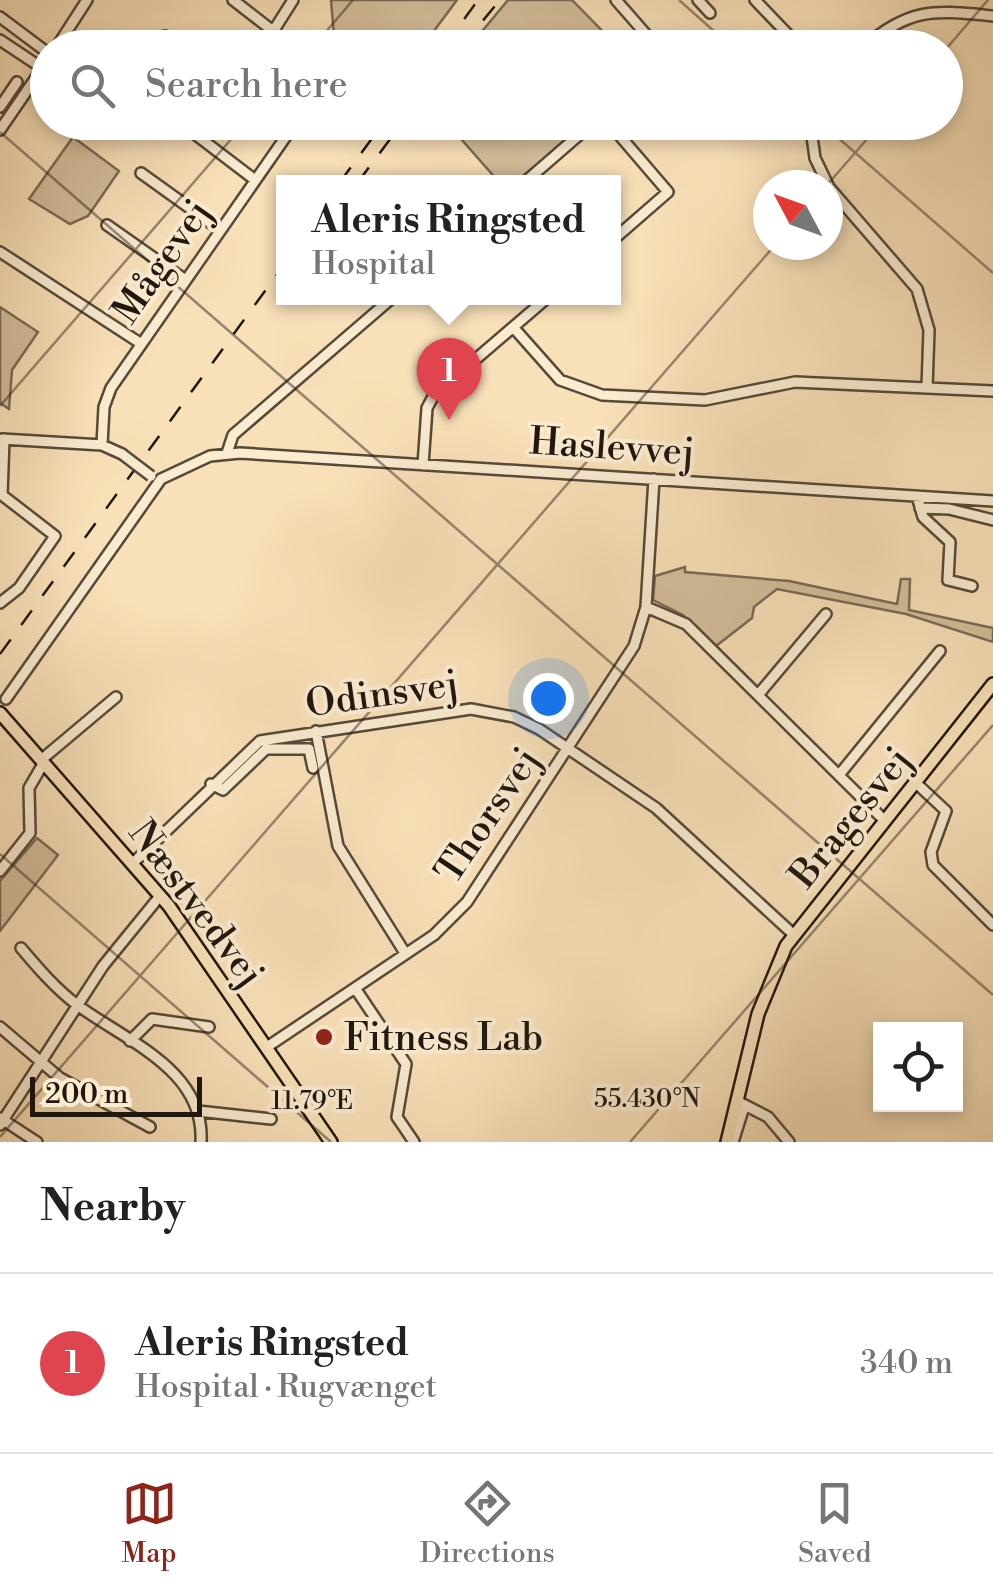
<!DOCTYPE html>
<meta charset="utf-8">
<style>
body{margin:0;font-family:"Libre Bodoni",serif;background:#f2f2f2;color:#222}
.controls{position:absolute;right:30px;bottom:30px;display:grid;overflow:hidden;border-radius:0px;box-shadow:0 5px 15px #0003}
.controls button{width:90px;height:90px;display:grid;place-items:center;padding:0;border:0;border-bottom:2px solid #e0e0e0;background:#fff;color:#222;font:50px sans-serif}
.compass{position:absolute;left:753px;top:170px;width:90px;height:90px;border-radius:50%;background:#fff;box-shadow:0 5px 15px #0003;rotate:311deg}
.scale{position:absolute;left:30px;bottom:25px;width:172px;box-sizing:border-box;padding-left:10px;border:5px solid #21170e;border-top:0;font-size:28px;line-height:35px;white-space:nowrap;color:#21170e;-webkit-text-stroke:8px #faebd1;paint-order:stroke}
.you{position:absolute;left:548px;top:698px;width:35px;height:35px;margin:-25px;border:8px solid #fff;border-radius:50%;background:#1a73e8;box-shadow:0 0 0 15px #1a73e833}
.badge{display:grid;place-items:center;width:65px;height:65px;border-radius:50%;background:#8f2418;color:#fff;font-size:32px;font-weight:700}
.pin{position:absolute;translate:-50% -82px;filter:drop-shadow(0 2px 5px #0008)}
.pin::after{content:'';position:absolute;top:52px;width:35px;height:30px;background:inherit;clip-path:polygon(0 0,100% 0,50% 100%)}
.popup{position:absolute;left:276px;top:175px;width:345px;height:130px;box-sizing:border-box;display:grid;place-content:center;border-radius:0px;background:#fff;filter:drop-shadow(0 2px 8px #0005);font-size:32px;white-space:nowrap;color:#767676}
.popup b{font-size:38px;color:#222}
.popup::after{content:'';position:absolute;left:50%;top:100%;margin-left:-20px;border:20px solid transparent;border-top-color:#fff}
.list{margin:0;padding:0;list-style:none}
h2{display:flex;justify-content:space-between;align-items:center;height:130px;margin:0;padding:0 40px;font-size:42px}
h2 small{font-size:32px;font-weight:400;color:#767676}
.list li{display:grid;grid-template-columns:65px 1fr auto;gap:30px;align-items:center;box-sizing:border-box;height:180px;padding:0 40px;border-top:2px solid #e0e0e0}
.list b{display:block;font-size:38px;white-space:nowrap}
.list p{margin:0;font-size:32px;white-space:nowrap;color:#767676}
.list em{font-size:32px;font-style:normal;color:#767676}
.icon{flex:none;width:55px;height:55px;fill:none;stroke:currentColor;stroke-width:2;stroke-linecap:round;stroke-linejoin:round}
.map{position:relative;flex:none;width:993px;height:1142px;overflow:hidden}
.search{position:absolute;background:#fff;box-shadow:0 5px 15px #0003;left:30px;right:30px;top:30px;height:110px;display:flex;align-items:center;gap:25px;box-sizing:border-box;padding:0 35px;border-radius:55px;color:#767676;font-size:38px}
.sheet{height:310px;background:#fff}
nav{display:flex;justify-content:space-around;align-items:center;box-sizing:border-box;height:140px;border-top:2px solid #e0e0e0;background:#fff;font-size:28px;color:#767676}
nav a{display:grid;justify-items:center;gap:5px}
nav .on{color:#8f2418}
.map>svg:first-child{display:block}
.green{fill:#d3be9b;stroke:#7a6a54;stroke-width:2.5}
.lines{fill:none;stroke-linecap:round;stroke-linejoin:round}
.minor-casing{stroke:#574938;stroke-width:14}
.major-casing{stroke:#21170e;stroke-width:16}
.minor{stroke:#faebd1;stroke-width:9}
.major{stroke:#f8e0b8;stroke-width:11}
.rail{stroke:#21170e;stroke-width:2.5;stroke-dasharray:18 18;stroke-linecap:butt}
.minor-bridge-casing{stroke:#574938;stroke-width:14;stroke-linecap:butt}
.minor-bridge{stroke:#faebd1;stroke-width:9}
.ticks{fill:none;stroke:#21170e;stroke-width:2.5;stroke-opacity:0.45}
.poi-dot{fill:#8f2418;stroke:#faebd1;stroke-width:4}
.labels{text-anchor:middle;stroke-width:8;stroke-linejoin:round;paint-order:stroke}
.street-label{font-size:38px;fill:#21170e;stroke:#faebd1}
.poi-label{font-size:38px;fill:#21170e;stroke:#faebd1;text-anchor:start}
.ticks-label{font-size:25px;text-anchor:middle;fill:#21170e;stroke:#faebd1;stroke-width:8;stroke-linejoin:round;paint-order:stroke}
</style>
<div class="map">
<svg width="993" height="1142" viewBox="0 0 993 1142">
<rect width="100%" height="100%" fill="#f8e0b8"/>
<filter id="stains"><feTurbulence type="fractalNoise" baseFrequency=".002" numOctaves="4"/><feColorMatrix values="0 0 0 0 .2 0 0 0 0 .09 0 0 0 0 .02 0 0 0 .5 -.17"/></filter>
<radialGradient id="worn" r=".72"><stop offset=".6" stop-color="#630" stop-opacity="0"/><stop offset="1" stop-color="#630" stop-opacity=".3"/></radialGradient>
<path class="green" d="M331,0H457L422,47L335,48Z
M508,0H572L618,47H469Z
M447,123H586L516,182H499Z
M73,137L119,171L88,216L70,224L29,199Z
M0,307L38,332L12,370L9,409L0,403Z
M685,567V572L789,581L897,604L901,579H910L909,610L993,628V642L906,614L777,589L754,607L752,618L716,646L683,615L653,600L655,576Z
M37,838L58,855L0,931V881Z"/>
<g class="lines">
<defs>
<path id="minor" d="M233,0L295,48
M616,0L658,48
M698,0L710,13
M755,0L801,48
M0,17L48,53
M274,30L293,0
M165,36L181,48
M0,40L36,64
M56,48L87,0
M862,48C912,7 932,10 993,16
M0,107L17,82
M179,122L255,180
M608,122L668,192L614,239
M810,122L815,158L828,185
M0,130L48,60
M109,130L113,122
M141,173L219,229
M525,182L594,122
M828,186L917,289L929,330L927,388
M107,225L184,279
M0,252L140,343
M513,327L560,380L602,395L705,400L795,382L993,391
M2,439L102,445L122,454
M102,445L104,407L111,388L296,122
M227,453L233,435L392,298
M423,465L427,408L434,395L547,298
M161,479L210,456L240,453L993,501
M917,496L923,517L950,542L948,580L972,586
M920,508L949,509L993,520
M0,603L19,588L55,536L2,495L4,439
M646,607L686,624L885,821
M758,695L826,614
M6,699L161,479
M316,731L338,846L405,953
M41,760L116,697
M839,775L940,651
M916,783L946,811L931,852L933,865L993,925
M211,784L223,790L266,749H309L313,768
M132,864L260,741L471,709L514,717L539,729L656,808L794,935
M0,871L30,833L29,788L43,764
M21,948C38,968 55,988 76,1004C125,1041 205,1069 201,1142
M355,988L406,1064L397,1117L414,1142
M0,1027L60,1078L150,1127
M130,1041L152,1019L209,1027
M267,1047L434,935L467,902L634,646L646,607L654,479
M737,1101L768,1117L789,1142
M198,1111L271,1119
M0,1118L37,1142
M0,1125L103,966L160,896
M733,1142L744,1107"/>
<path id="major" d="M0,713L169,906L331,1142
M727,1142L758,1014L786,946L993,684"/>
</defs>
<use href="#minor" class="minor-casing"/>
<use href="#major" class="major-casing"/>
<use href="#minor" class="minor"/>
<use href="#major" class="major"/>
<path class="rail" d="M443,48L478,0
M460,48L500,0
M340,182L384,122
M358,182L403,122
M0,654L284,265"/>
<defs>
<path id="minor-bridge" d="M122,454L151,476"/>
</defs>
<use href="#minor-bridge" class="minor-bridge-casing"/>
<use href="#minor-bridge" class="minor-bridge"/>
</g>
<path class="ticks" d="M679,0L733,48M312,48L353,0M946,49L988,0M820,122L993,273M0,132L993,995M827,185L882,122M0,406L246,122M0,854L331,1142M0,1137L775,245M630,1142L993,725"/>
<circle class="poi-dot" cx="324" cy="1037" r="10"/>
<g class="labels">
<g class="street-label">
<text transform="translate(161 261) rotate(-55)" y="13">Mågevej</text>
<text transform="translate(612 446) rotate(4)" y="13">Haslevvej</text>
<text transform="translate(382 693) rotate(-8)" y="13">Odinsvej</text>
<text transform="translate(487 815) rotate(-56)" y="13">Thorsvej</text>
<text transform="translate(850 817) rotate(-51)" y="13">Bragesvej</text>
<text transform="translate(197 903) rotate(53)" y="13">Næstvedvej</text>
</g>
<g class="poi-label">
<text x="344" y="1050">Fitness Lab</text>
</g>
</g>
<g class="ticks-label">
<text x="647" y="1107">55.430°N</text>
<text x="312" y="1109">11.79°E</text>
</g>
<rect width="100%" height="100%" filter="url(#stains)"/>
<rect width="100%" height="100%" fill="url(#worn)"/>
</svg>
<div class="controls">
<button><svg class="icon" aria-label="locate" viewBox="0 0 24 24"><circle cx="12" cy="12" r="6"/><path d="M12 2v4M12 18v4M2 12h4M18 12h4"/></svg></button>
</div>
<svg class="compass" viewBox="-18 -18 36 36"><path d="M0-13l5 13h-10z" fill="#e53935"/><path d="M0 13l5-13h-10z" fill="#767676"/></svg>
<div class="scale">200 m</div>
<div class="you"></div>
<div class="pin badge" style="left:449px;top:420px;background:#e0444e">1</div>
<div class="popup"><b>Aleris Ringsted</b>Hospital</div>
<div class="search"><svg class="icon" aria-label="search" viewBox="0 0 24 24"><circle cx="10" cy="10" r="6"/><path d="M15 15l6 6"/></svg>Search here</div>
</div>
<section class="sheet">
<h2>Nearby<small></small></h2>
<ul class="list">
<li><span class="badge" style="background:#e0444e">1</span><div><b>Aleris Ringsted</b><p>Hospital · Rugvænget</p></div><em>340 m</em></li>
</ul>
</section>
<nav>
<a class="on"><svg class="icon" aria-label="map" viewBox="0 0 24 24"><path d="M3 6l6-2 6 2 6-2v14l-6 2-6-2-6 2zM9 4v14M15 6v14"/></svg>Map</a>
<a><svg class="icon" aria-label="directions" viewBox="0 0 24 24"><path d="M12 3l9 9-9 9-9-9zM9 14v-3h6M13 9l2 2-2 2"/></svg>Directions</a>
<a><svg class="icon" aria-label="saved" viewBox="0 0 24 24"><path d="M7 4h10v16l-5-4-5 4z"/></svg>Saved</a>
</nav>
